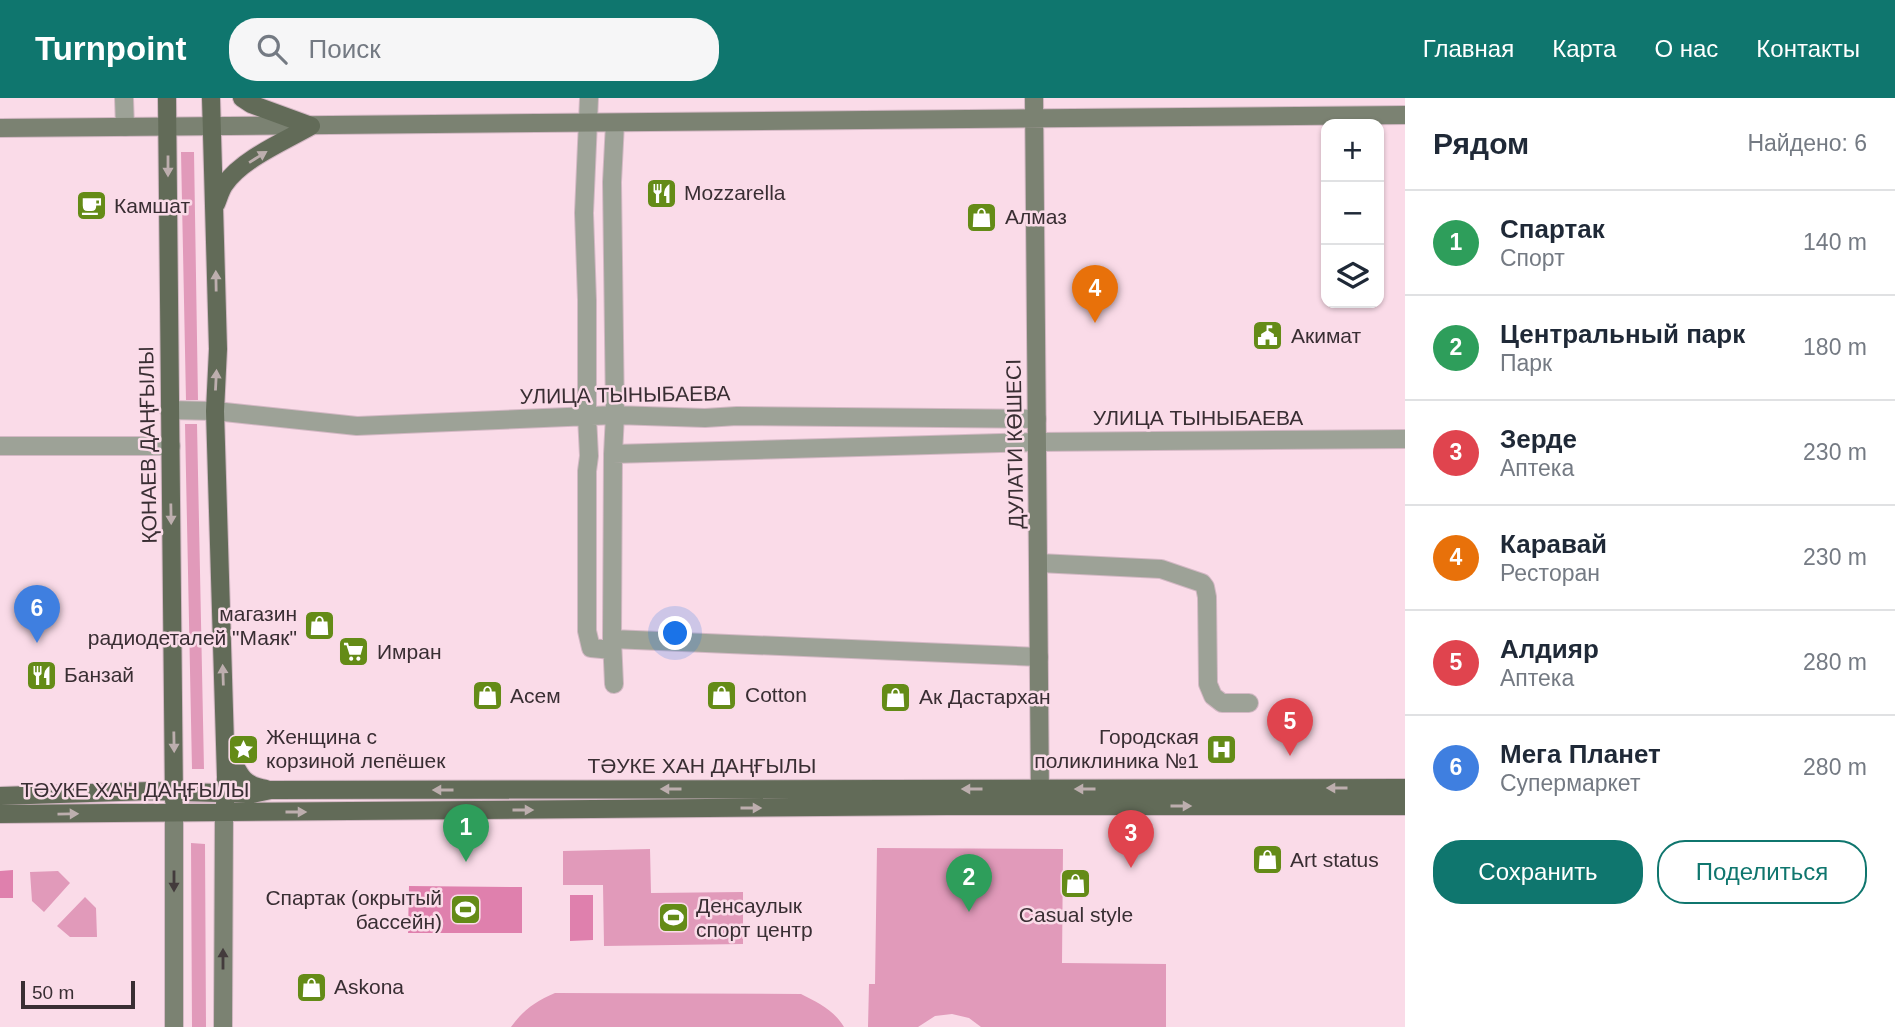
<!DOCTYPE html>
<html lang="ru">
<meta charset="utf-8">
<style>
body{margin:0;font-family:Helvetica,sans-serif;background:#f6f6f7;color:#1f2937}
.controls{position:absolute;right:21px;top:21px;display:grid;overflow:hidden;border-radius:14px;box-shadow:0 2px 5px #0004}
.controls button{width:63px;height:63px;display:grid;place-items:center;padding:0;border:0;border-bottom:2px solid #e0e1e3;background:#fff;color:#1f2937;font:35px sans-serif}
.scale{position:absolute;left:21px;bottom:18px;width:114px;box-sizing:border-box;padding-left:7px;border:4px solid #392e33;border-top:0;font-size:19px;line-height:24px;white-space:nowrap;color:#392e33;-webkit-text-stroke:5px #fadbe8;paint-order:stroke}
.you{position:absolute;left:676px;top:536px;width:24px;height:24px;margin:-18px;border:5px solid #fff;border-radius:50%;background:#1a73e8;box-shadow:0 0 0 10px #1a73e833}
.badge{display:grid;place-items:center;width:46px;height:46px;border-radius:50%;background:#0f766e;color:#fff;font-size:23px;font-weight:700}
.pin{position:absolute;translate:-50% -58px;filter:drop-shadow(0 2px 4px #0008)}
.pin::after{content:'';position:absolute;top:37px;width:24px;height:21px;background:inherit;clip-path:polygon(0 0,100% 0,50% 100%)}
.list{margin:0;padding:0;list-style:none}
h2{display:flex;justify-content:space-between;align-items:center;height:91px;margin:0;padding:0 28px;font-size:30px}
h2 small{font-size:23px;font-weight:400;color:#747a83}
.list li{display:grid;grid-template-columns:46px 1fr auto;gap:21px;align-items:center;box-sizing:border-box;height:105px;padding:0 28px;border-top:2px solid #e0e1e3}
.list b{display:block;font-size:26px;white-space:nowrap}
.list p{margin:0;font-size:23px;white-space:nowrap;color:#747a83}
.list em{font-size:23px;font-style:normal;color:#747a83}
.actions{display:flex;gap:14px;padding:21px 28px}
.actions a{flex:1;padding:16px 0;border:2px solid #0f766e;border-radius:28px;text-align:center;font-size:24px;color:#0f766e}
.actions .main{background:#0f766e;color:#fff}
.icon{flex:none;width:38px;height:38px;fill:none;stroke:currentColor;stroke-width:2;stroke-linecap:round;stroke-linejoin:round}
.map{position:relative;flex:none;width:1405px;height:929px;overflow:hidden}
header{display:flex;align-items:center;gap:42px;box-sizing:border-box;height:98px;padding:0 35px;background:#0f766e;color:#fff}
header strong{font-size:33px}
nav{display:flex;gap:38px;margin-inline-start:auto;font-size:24px}
.search{width:490px;height:63px;background:#f6f6f7;display:flex;align-items:center;gap:18px;box-sizing:border-box;padding:0 24px;border-radius:28px;color:#747a83;font-size:26px}
main{display:flex}
aside{flex:1;background:#fff}
.map>svg:first-child{display:block}
.green{fill:#e19aba}
.water{fill:#df80ad}
.lines{fill:none;stroke-linecap:round;stroke-linejoin:round}
.street-casing{stroke:#d3b8c4;stroke-width:20}
.secondary-casing{stroke:#d3b8c4;stroke-width:20}
.primary-casing{stroke:#d3b8c4;stroke-width:20}
.street{stroke:#9da297;stroke-width:18}
.secondary{stroke:#7b8272;stroke-width:18}
.primary{stroke:#626b58;stroke-width:18}
.oneway{fill:#bdaeae}
.oneway2{fill:#433b3c}
.labels{text-anchor:middle;stroke-width:5;stroke-linejoin:round;paint-order:stroke}
.poi-label{font-size:21px;fill:#392e33;stroke:#fadbe8;text-anchor:start}
.street-label{font-size:21px;fill:#392e33;stroke:#fadbe8}
</style>
<header>
<strong>Turnpoint</strong>
<div class="search"><svg class="icon" aria-label="search" viewBox="0 0 24 24"><circle cx="10" cy="10" r="6"/><path d="M15 15l6 6"/></svg>Поиск</div>
<nav><a>Главная</a><a>Карта</a><a>О нас</a><a>Контакты</a></nav>
</header>
<main>
<div class="map">
<svg width="1405" height="929" viewBox="0 0 1405 929">
<rect width="100%" height="100%" fill="#fadbe8"/>
<path class="green" d="M181,54H194L198,302H186Z
M185,326H197L204,671H192Z
M191,745L205,746L206,929H192Z
M877,750L1063,751L1062,865L1166,866V929H981L969,920L952,916L935,918L918,929H868L869,886H875Z
M650,751L651,795L743,794V846L604,848L603,787H563V753Z
M58,773L70,785L44,814L32,803L30,774Z
M85,799L96,810L97,839H70L57,828Z
M555,895L801,896C817,904 834,912 844,929H511C523,912 536,903 555,895Z"/>
<path class="water" d="M13,772V800H0V773Z
M409,788L522,789V835H408Z
M570,797H593V842L570,843Z"/>
<g class="lines">
<defs>
<path id="street" d="M124,0L125,29
M589,0L584,115L587,202V318L589,358L587,373V533L591,550L612,552
M169,312L215,313L357,328L615,317L705,320L737,318L1037,321
M0,348H171
M613,356L1038,344L1405,341
M1039,465L1161,471L1202,485L1205,489L1207,499L1208,586L1213,598L1222,605H1249
M612,541L1039,559
M614,586L612,541L613,356L615,317L612,84L615,25"/>
<path id="secondary" d="M1034,0L1040,703
M0,30L1405,17
M174,714V929
M223,929L224,714"/>
<path id="primary" d="M167,0L174,703
M211,0L218,251L215,313L226,679L225,707
M216,106C219,99 221,91 225,86C242,61 285,43 311,28L251,6L242,0
M229,655C239,675 241,687 266,691
M0,698L150,693L252,696L271,692L1405,690
M0,716L946,708H1405"/>
</defs>
<use href="#street" class="street-casing"/>
<use href="#secondary" class="secondary-casing"/>
<use href="#primary" class="primary-casing"/>
<use href="#street" class="street"/>
<use href="#secondary" class="secondary"/>
<use href="#primary" class="primary"/>
</g>
<defs><path id="oneway-solid" d="M-6-.8H1V-3.2L6.5 0L1 3.2V.8H-6Z" transform="scale(1.75)"/></defs>
<g class="oneway">
<use href="#oneway-solid" transform="translate(258 59) rotate(-32)"/>
<use href="#oneway-solid" transform="translate(168 68) rotate(90)"/>
<use href="#oneway-solid" transform="translate(216 183) rotate(-91)"/>
<use href="#oneway-solid" transform="translate(216 282) rotate(-87)"/>
<use href="#oneway-solid" transform="translate(171 416) rotate(89)"/>
<use href="#oneway-solid" transform="translate(223 577) rotate(-92)"/>
<use href="#oneway-solid" transform="translate(174 644) rotate(89)"/>
<use href="#oneway-solid" transform="translate(1337 690) rotate(180)"/>
<use href="#oneway-solid" transform="translate(671 691) rotate(-180)"/>
<use href="#oneway-solid" transform="translate(972 691) rotate(-180)"/>
<use href="#oneway-solid" transform="translate(1085 691) rotate(180)"/>
<use href="#oneway-solid" transform="translate(443 692) rotate(180)"/>
<use href="#oneway-solid" transform="translate(1181 708)"/>
<use href="#oneway-solid" transform="translate(751 710)"/>
<use href="#oneway-solid" transform="translate(523 712)"/>
<use href="#oneway-solid" transform="translate(296 714)"/>
<use href="#oneway-solid" transform="translate(68 716) rotate(-1)"/>
</g>
<g class="oneway2">
<use href="#oneway-solid" transform="translate(174 783) rotate(90)"/>
<use href="#oneway-solid" transform="translate(223 861) rotate(-90)"/>
</g>
<defs>
<symbol id="restaurant-square" viewBox="-11 -11 22 22"><rect x="-9" y="-9" width="18" height="18" rx="4" fill="#648b17" stroke="#fadbe8"/><path d="M-5-6h1v4h1v-4h1v4h1v-4h1v5L-1.5 .5V6h-2V.5L-5-1ZM5-6V6H3V1.5H1.5Q1.5-4 5-6Z" fill="#fff"/></symbol>
<symbol id="cafe-square" viewBox="-11 -11 22 22"><rect x="-9" y="-9" width="18" height="18" rx="4" fill="#648b17" stroke="#fadbe8"/><path d="M-5.5-4.5H6V0H3Q3 3.5 0 3.5H-2.5Q-5.5 3.5-5.5 0ZM3-3.2v2h1.7v-2ZM-6 4.5H4V6H-6Z" fill="#fff"/></symbol>
<symbol id="shop-square" viewBox="-11 -11 22 22"><rect x="-9" y="-9" width="18" height="18" rx="4" fill="#648b17" stroke="#fadbe8"/><path d="M-5-2.5h2.3a2.7 3.5 0 0 1 5.4 0H5L5.5 6h-11ZM-1.5-2.5h3a1.5 2.3 0 0 0-3 0Z" fill="#fff"/></symbol>
<symbol id="civic-square" viewBox="-11 -11 22 22"><rect x="-9" y="-9" width="18" height="18" rx="4" fill="#648b17" stroke="#fadbe8"/><path d="M-.6-6.5H3V-4.5H.6V-3L4-1V1h2V6H-6V1h2V-1L-.6-3ZM-1.2 2.5V6h2.4V2.5Z" fill="#fff"/></symbol>
<symbol id="supermarket-square" viewBox="-11 -11 22 22"><rect x="-9" y="-9" width="18" height="18" rx="4" fill="#648b17" stroke="#fadbe8"/><path d="M-6-5.5h2.5l.6 2H6L4.5 2H-2.5L-4.4-4H-6ZM-1.5 3.2a1.3 1.3 0 1 0 .1 0ZM3 3.2a1.3 1.3 0 1 0 .1 0Z" fill="#fff"/></symbol>
<symbol id="sight-square" viewBox="-11 -11 22 22"><rect x="-9" y="-9" width="18" height="18" rx="4" fill="#648b17" stroke="#fadbe8"/><path d="M0-6L1.8-2.2L6-1.7L2.9 1.2L3.7 5.4L0 3.3L-3.7 5.4L-2.9 1.2L-6-1.7L-1.8-2.2Z" fill="#fff"/></symbol>
<symbol id="hospital-square" viewBox="-11 -11 22 22"><rect x="-9" y="-9" width="18" height="18" rx="4" fill="#648b17" stroke="#fadbe8"/><path d="M-5-5h3v3.5h4V-5h3V5h-3V1.5h-4V5h-3Z" fill="#fff"/></symbol>
<symbol id="stadium-square" viewBox="-11 -11 22 22"><rect x="-9" y="-9" width="18" height="18" rx="4" fill="#648b17" stroke="#fadbe8"/><path d="M0-5a6.5 5 0 1 0 0 10a6.5 5 0 1 0 0-10ZM-3.5-1.8h7v3.6h-7Z" fill="#fff"/></symbol>
</defs>
<g fill-rule="evenodd">
<use href="#restaurant-square" x="644" y="78" width="35" height="35"/>
<use href="#cafe-square" x="74" y="90" width="35" height="35"/>
<use href="#shop-square" x="964" y="102" width="35" height="35"/>
<use href="#civic-square" x="1250" y="220" width="35" height="35"/>
<use href="#shop-square" x="302" y="510" width="35" height="35"/>
<use href="#supermarket-square" x="336" y="536" width="35" height="35"/>
<use href="#restaurant-square" x="24" y="560" width="35" height="35"/>
<use href="#shop-square" x="704" y="580" width="35" height="35"/>
<use href="#shop-square" x="470" y="580" width="35" height="35"/>
<use href="#shop-square" x="878" y="582" width="35" height="35"/>
<use href="#sight-square" x="226" y="634" width="35" height="35"/>
<use href="#hospital-square" x="1204" y="634" width="35" height="35"/>
<use href="#shop-square" x="1250" y="744" width="35" height="35"/>
<use href="#shop-square" x="1058" y="768" width="35" height="35"/>
<use href="#stadium-square" x="448" y="794" width="35" height="35"/>
<use href="#stadium-square" x="656" y="802" width="35" height="35"/>
<use href="#shop-square" x="294" y="872" width="35" height="35"/>
</g>
<g class="labels">
<g class="poi-label">
<text x="684" y="102">Mozzarella</text>
<text x="114" y="115">Камшат</text>
<text x="1005" y="126">Алмаз</text>
<text x="1291" y="245">Акимат</text>
<text x="297" y="523" text-anchor="end">магазин<tspan x="297" dy="24">радиодеталей "Маяк"</tspan></text>
<text x="377" y="561">Имран</text>
<text x="64" y="584">Банзай</text>
<text x="745" y="604">Cotton</text>
<text x="510" y="605">Асем</text>
<text x="919" y="606">Ак Дастархан</text>
<text x="266" y="646">Женщина с<tspan x="266" dy="24">корзиной лепёшек</tspan></text>
<text x="1199" y="646" text-anchor="end">Городская<tspan x="1199" dy="24">поликлиника №1</tspan></text>
<text x="1290" y="769">Art status</text>
<text x="442" y="807" text-anchor="end">Спартак (окрытый<tspan x="442" dy="24">бассейн)</tspan></text>
<text x="696" y="815">Денсаулык<tspan x="696" dy="24">спорт центр</tspan></text>
<text x="1076" y="824" text-anchor="middle">Casual style</text>
<text x="334" y="896">Askona</text>
</g>
<g class="street-label">
<text transform="translate(625 297) rotate(-1)" y="7">УЛИЦА ТЫНЫБАЕВА</text>
<text x="1198" y="327">УЛИЦА ТЫНЫБАЕВА</text>
<text transform="translate(1015 346) rotate(-91)" y="7">ДУЛАТИ КӨШЕСІ</text>
<text transform="translate(148 347) rotate(-91)" y="7">ҚОНАЕВ ДАҢҒЫЛЫ</text>
<text x="702" y="675">ТӘУКЕ ХАН ДАҢҒЫЛЫ</text>
<text x="135" y="699">ТӘУКЕ ХАН ДАҢҒЫЛЫ</text>
</g>
</g>
</svg>
<div class="controls">
<button>+</button>
<button>−</button>
<button><svg class="icon" aria-label="layers" viewBox="0 0 24 24"><path d="M12 4l9 5-9 5-9-5zM3 14l9 5 9-5"/></svg></button>
</div>
<div class="scale">50 m</div>
<div class="you"></div>
<div class="pin badge" style="left:466px;top:764px;background:#2e9e5b">1</div>
<div class="pin badge" style="left:969px;top:814px;background:#2e9e5b">2</div>
<div class="pin badge" style="left:1131px;top:770px;background:#e0444e">3</div>
<div class="pin badge" style="left:1095px;top:225px;background:#e8710a">4</div>
<div class="pin badge" style="left:1290px;top:658px;background:#e0444e">5</div>
<div class="pin badge" style="left:37px;top:545px;background:#3f7fe0">6</div>
</div>
<aside>
<h2>Рядом<small>Найдено: 6</small></h2>
<ul class="list">
<li><span class="badge" style="background:#2e9e5b">1</span><div><b>Спартак</b><p>Спорт</p></div><em>140 m</em></li>
<li><span class="badge" style="background:#2e9e5b">2</span><div><b>Центральный парк</b><p>Парк</p></div><em>180 m</em></li>
<li><span class="badge" style="background:#e0444e">3</span><div><b>Зерде</b><p>Аптека</p></div><em>230 m</em></li>
<li><span class="badge" style="background:#e8710a">4</span><div><b>Каравай</b><p>Ресторан</p></div><em>230 m</em></li>
<li><span class="badge" style="background:#e0444e">5</span><div><b>Алдияр</b><p>Аптека</p></div><em>280 m</em></li>
<li><span class="badge" style="background:#3f7fe0">6</span><div><b>Мега Планет</b><p>Супермаркет</p></div><em>280 m</em></li>
</ul>
<div class="actions"><a class="main">Сохранить</a><a>Поделиться</a></div>
</aside>
</main>
